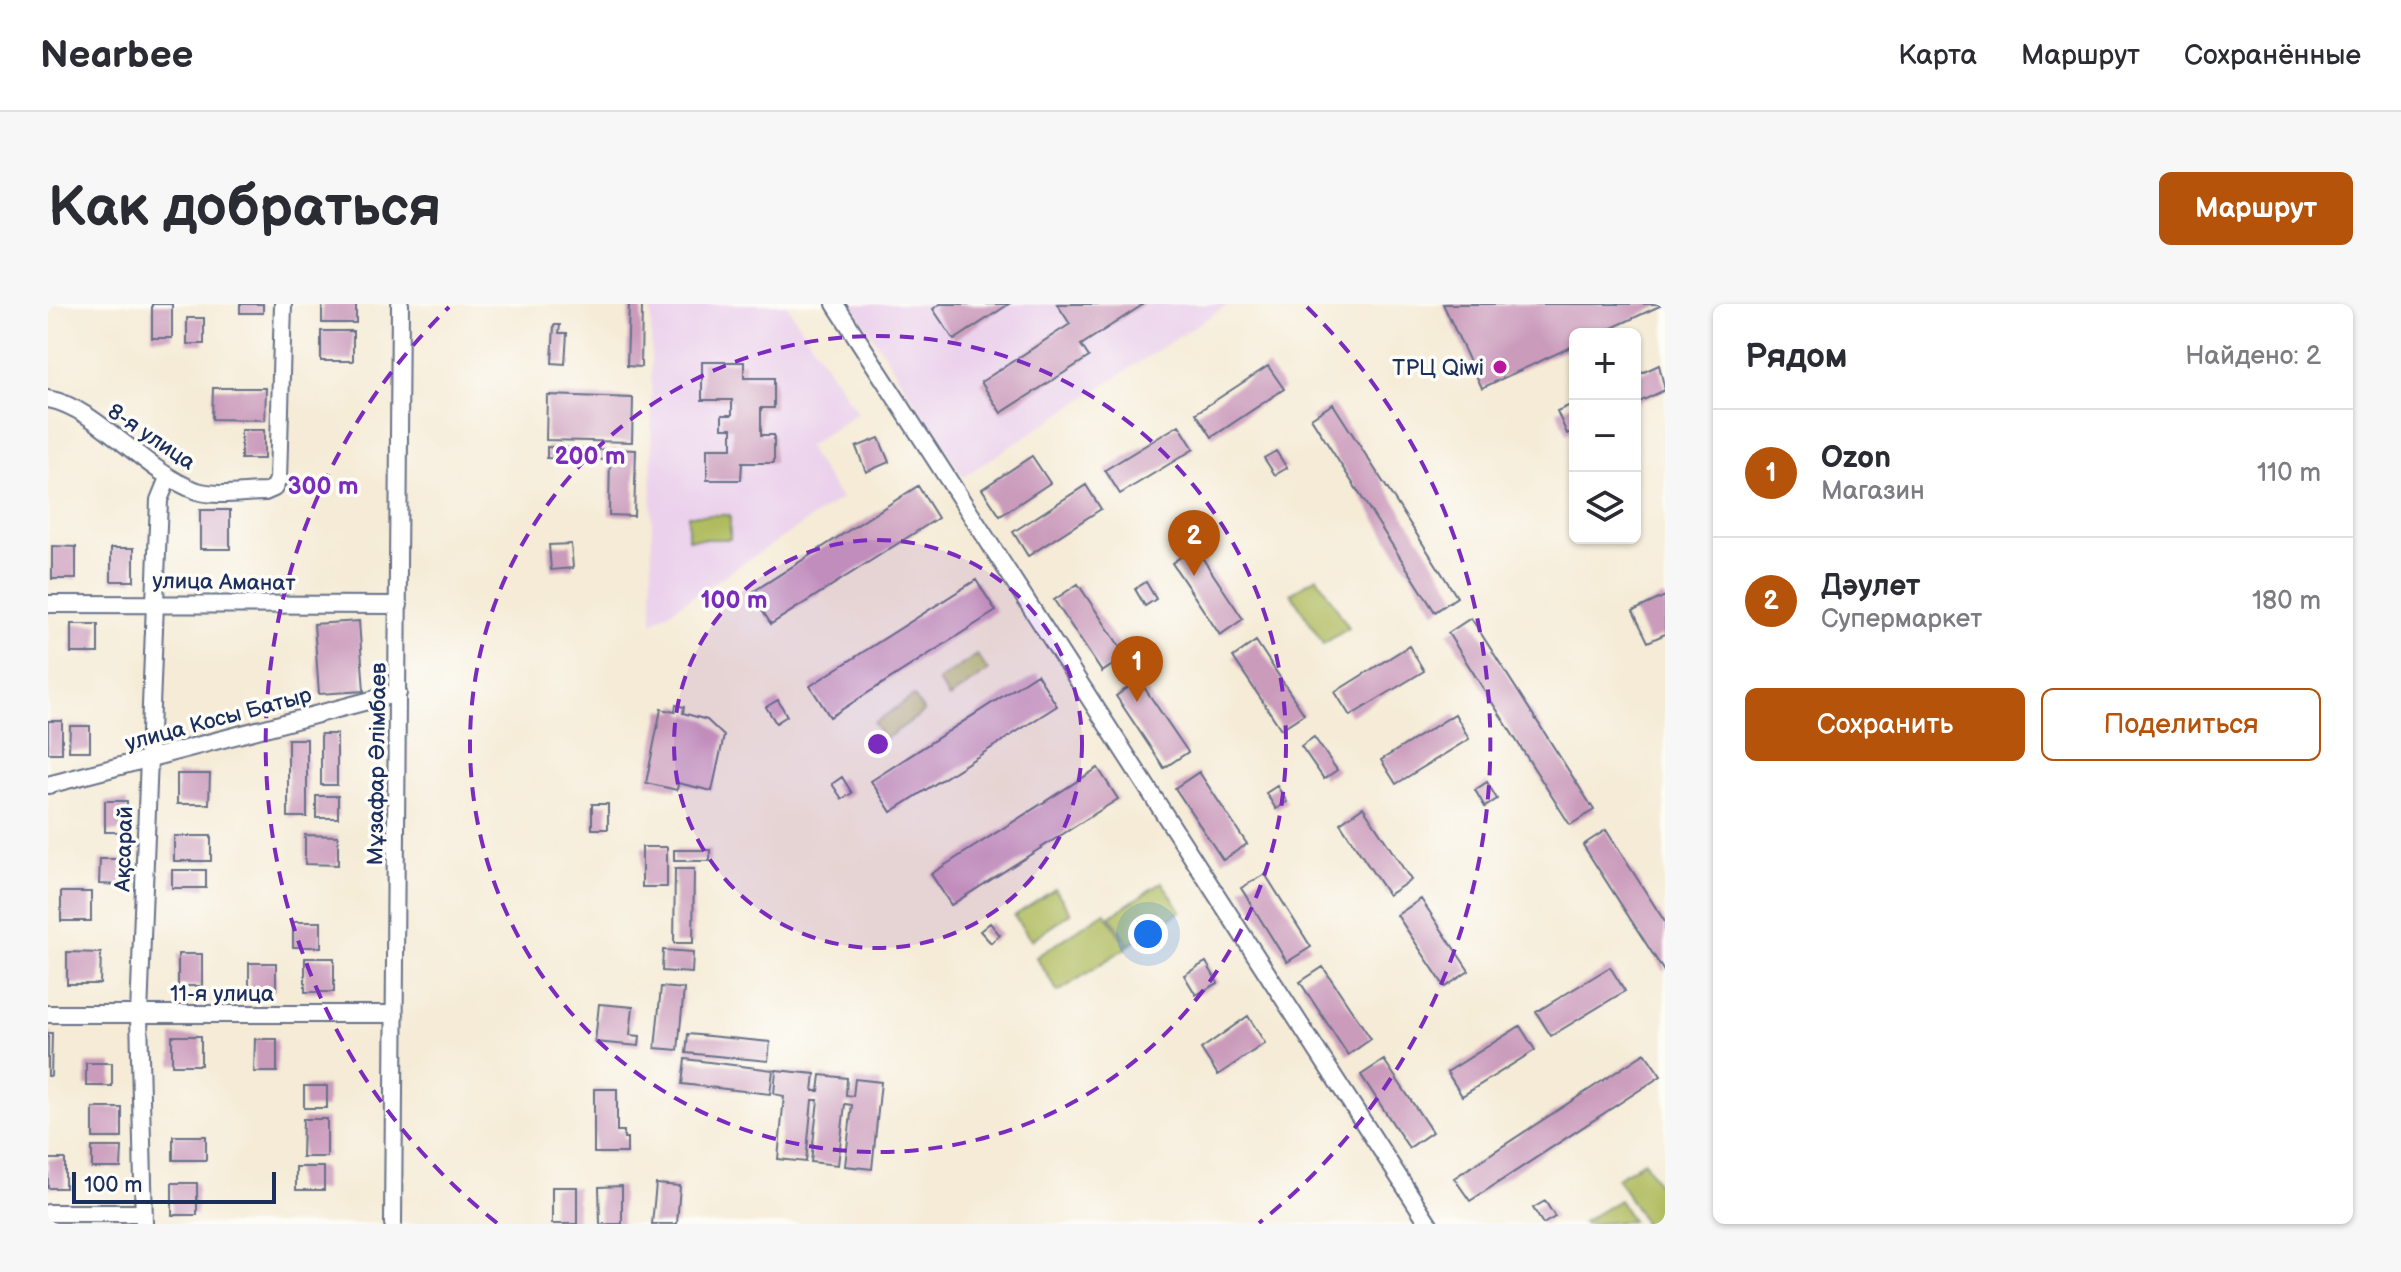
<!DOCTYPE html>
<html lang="ru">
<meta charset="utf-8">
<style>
body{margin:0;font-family:"Balsamiq Sans",sans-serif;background:#f7f7f7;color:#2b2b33}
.controls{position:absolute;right:24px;top:24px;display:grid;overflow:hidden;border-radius:12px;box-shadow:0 2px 6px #0004}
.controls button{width:72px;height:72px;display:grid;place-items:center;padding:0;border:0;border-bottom:2px solid #e1e1e2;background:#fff;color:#2b2b33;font:40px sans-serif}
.scale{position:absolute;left:24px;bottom:20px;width:204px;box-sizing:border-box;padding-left:8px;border:4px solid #1b2f5e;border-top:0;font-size:22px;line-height:28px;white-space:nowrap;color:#1b2f5e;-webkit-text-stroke:6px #fdfcf7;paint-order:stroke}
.you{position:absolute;left:1100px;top:630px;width:28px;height:28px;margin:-20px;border:6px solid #fff;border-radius:50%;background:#1a73e8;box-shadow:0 0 0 12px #1a73e833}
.badge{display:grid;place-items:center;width:52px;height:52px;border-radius:50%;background:#b45309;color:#fff;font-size:26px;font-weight:700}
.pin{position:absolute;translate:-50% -66px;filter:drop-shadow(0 2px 4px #0008)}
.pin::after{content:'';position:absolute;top:42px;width:28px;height:24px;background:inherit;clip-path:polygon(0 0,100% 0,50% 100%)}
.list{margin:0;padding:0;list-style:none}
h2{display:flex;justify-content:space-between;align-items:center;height:104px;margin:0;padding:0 32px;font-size:34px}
h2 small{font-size:26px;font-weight:400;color:#7c7c81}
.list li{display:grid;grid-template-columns:52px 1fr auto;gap:24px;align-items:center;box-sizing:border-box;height:128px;padding:0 32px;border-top:2px solid #e1e1e2}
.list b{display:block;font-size:30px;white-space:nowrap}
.list p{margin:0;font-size:26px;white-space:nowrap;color:#7c7c81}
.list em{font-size:26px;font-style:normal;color:#7c7c81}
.actions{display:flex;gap:16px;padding:24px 32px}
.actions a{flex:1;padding:18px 0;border:2px solid #b45309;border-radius:12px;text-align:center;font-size:28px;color:#b45309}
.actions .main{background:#b45309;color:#fff}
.icon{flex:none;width:44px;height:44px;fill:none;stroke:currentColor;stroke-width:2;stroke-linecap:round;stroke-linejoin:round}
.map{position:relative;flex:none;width:1617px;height:920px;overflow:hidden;border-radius:12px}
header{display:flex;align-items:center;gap:48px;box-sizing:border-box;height:112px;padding:0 40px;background:#fff;border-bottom:2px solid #e1e1e2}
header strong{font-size:38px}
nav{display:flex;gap:44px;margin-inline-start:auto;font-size:28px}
.intro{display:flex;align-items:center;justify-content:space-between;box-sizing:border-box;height:192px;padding:0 48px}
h1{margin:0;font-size:56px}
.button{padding:20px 36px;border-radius:12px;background:#b45309;color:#fff;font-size:28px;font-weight:700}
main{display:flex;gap:48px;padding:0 48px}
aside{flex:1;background:#fff;border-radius:12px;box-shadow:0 2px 6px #0004}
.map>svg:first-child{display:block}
.built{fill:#ebd1ec}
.green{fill:#afbb5d;stroke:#65755e;stroke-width:2}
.building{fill:#cb9bbc}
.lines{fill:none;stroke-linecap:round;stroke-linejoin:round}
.minor-casing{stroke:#677188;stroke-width:20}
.minor{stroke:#fff;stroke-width:16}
.ring{fill:none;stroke:#7b2cbf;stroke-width:4;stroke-dasharray:14 10}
.poi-dot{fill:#b5179e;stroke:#fdfcf7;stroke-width:3}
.labels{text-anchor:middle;stroke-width:7;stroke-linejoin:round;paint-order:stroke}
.poi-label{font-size:22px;fill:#1b2f5e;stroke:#fdfcf7;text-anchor:end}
.street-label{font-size:22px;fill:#1b2f5e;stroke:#fdfcf7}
.centre{fill:#7b2cbf;stroke:#fdfcf7;stroke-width:4}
.ring-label{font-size:24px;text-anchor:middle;font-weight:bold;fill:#7b2cbf;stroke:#fdfcf7;stroke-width:7;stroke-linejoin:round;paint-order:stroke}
</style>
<header>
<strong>Nearbee</strong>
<nav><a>Карта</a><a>Маршрут</a><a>Сохранённые</a></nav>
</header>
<div class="intro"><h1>Как добраться</h1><a class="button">Маршрут</a></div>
<main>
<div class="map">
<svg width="1617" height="920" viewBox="0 0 1617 920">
<rect width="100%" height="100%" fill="#fdfcf7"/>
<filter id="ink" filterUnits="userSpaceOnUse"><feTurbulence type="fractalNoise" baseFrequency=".0125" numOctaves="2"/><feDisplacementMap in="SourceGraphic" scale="16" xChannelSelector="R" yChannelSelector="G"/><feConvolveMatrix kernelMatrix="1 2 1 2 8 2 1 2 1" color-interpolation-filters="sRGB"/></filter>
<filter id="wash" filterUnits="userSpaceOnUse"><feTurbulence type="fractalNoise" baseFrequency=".006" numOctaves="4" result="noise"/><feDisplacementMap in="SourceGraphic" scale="32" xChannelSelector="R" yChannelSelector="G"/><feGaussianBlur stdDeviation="1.8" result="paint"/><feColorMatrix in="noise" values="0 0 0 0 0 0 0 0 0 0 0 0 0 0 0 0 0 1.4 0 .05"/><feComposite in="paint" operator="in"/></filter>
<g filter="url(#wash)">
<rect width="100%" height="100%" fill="#f5ebd6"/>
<path class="built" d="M603,0H738L809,109L759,143L793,195L604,319Z
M804,0H1181L915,173Z"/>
<path class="green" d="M640,211H682V235H640Z
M1269,273L1301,324L1275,340L1243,289Z
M929,351L940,367L901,394L890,377Z
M866,392L876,408L837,435L826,419Z
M1114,578L1133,607L1081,641L1062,612Z
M1007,585L1023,609L983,636L966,612Z
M1057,608L1079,643L1010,688L988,653Z
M1596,857L1617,891V914L1607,920H1597L1569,874Z
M1571,896L1584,917L1536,920L1535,918Z"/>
<g id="blocks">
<path class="building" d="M104,0H124V34H104Z
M192,0H215V9H192Z
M274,0H308V19H274Z
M581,0H594L593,63L579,62Z
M892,0H961L906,36L885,5Z
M1009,0H1096L1033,41L1041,53L953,109L933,78L1022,20Z
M1395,0H1616L1551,30H1527V41L1434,84Z
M139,14H156V40H139Z
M506,21H512L511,29H519L517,60L504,59Z
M273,27H305V57H273Z
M654,58H696V74H726V104H713V131H726V159H694L693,176H659V144H684V124H674V111H684V96H654Z
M1611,61L1617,86L1587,100V72Z
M1220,62L1236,85L1164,133L1148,109Z
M165,84H218L217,116L164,115Z
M499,91L585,94L584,138L498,136Z
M1527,99V126L1519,130L1509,107Z
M1285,100L1409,293L1387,308L1263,114Z
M1131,121L1146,145L1072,190L1057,166Z
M193,126H216V155H193Z
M831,134L841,158L818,168L808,143Z
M499,143L559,146V156L499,154Z
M562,145L588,146L586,212L561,211Z
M1228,147L1239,164L1227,171L1216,154Z
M984,152L1002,179L952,212L934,185Z
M1038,181L1053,205L980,252L965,228Z
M870,182L890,214L723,320L703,289Z
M152,206H182V245H152Z
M523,240L525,264L503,266L501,241Z
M4,242L28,243V275H4Z
M1147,243L1195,315L1172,331L1124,259Z
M63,244H86V277H63Z
M928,276L948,307L782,413L762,382Z
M1098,278L1108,295L1097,302L1087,285Z
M1030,280L1078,352L1054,368L1006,296Z
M1617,292V330L1600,338L1585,307Z
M1423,314L1546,506L1522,521L1400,329Z
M311,317L316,387L271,390L266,320Z
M23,320H50V349H23Z
M1208,337L1256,410L1233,425L1185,353Z
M1361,342L1376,367L1302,412L1287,388Z
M989,370L1009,402L843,508L823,477Z
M1091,376L1140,448L1116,464L1068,392Z
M730,396L739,412L728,419L718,403Z
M628,401L636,403L635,409L659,416L676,432L664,487L630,479L629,486L598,479L613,405L627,408Z
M1407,410L1421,435L1348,480L1333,456Z
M0,417H14V449H0Z
M22,422H42V447H21Z
M273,430H289V481H273Z
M1266,433L1289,466L1276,475L1253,442Z
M240,435H259V513H240Z
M1050,464L1070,495L903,601L883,570Z
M1151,468L1199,540L1175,556L1127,484Z
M129,470H162L161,500H129Z
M794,473L804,489L794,495L784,480Z
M1439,478L1449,495L1437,503L1427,486Z
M1229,482L1239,498L1228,505L1218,489Z
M268,492H290V514H268Z
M57,497H79V528H57Z
M544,500H560V525H544Z
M1315,503L1363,576L1340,591L1292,519Z
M1558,526L1617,618V669L1535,541Z
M257,531L290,532V561L257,560Z
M126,532H163V557H126Z
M594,543H619V583H594Z
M626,546H662V557H626Z
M52,555H74V581L51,580Z
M627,565H646L645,639H626Z
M124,566H158V584H124Z
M1217,570L1263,643L1239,658L1193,584Z
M13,588H43V617H13Z
M1373,595L1421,667L1397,683L1349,611Z
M245,618H273V643H245Z
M942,619L952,631L943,639L932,627Z
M615,646L645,648L644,669L614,667Z
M19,648L53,649L52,680H19Z
M130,650H154V682H130Z
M257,654H286V688H257Z
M1158,658L1170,679L1148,691L1136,671Z
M201,659H228V686H201Z
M1275,663L1323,735L1300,751L1252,678Z
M1562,663L1577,687L1503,732L1488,708Z
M613,683L636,685L630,746L607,744Z
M551,700L585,703L582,731L592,732L591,742L547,738Z
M1200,712L1217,739L1170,771L1153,745Z
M1472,722L1487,746L1414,792L1399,768Z
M0,729H4L3,772H0Z
M640,730L722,738L720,757L638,749Z
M124,732H153V761H124Z
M207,735H229V768H206Z
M1597,749L1613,772L1422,897L1406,874Z
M637,755L725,766L722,790L634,780Z
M1336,756L1384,828L1361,844L1313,771Z
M38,759H64V782H38Z
M728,766L767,770L765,787H771L773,771L799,774L798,791L805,792L807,775L833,778L824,865L797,862L804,801L797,800L790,861L763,858L770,796H764L758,858L730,855L736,792L726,790Z
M256,782H279V804H256Z
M546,785H569V827H576V834H579V849H546Z
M45,804H74V834H45Z
M255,815H279V853H254Z
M125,832H158V856H125Z
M44,843H74L73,864H44Z
M0,855H17V884H0Z
M248,863H276V886H248Z
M124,879H149V911H124Z
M608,880L632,882L629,920H604Z
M574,882V920H552L551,883Z
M504,883H529V920H504Z
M1497,897L1507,913L1495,920L1485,904Z"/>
</g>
</g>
<g filter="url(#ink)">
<use href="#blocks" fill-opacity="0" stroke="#677188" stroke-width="2"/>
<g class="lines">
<defs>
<path id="minor" d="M787,0L1381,920
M0,95C50,104 96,168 149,187C168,193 197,188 217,188L226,184L230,176L235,0
M0,300L351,301
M0,481L350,389
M0,710H347
M0,909H96
M96,920L91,711L111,196L120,174
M345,920L352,0"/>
</defs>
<use href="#minor" class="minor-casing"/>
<use href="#minor" class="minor"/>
</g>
</g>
<circle cx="830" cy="440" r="204" fill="#7b2cbf" fill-opacity=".12"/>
<g class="ring">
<circle cx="830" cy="440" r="204"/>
<circle cx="830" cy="440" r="408"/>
<path d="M449 919A612 612 0 0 1 401 3M1259 3A612 612 0 0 1 1211 919"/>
</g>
<circle class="poi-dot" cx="1452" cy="63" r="8"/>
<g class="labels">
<g class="poi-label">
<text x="1436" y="71">ТРЦ Qiwi</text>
</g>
<g class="street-label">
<text transform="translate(104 132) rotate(34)" y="8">8-я улица</text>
<text transform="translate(176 277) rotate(1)" y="8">улица Аманат</text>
<text transform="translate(170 414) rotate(-15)" y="8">улица Косы Батыр</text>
<text transform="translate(328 460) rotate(-89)" y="8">Мұзафар Әлімбаев</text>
<text transform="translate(75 545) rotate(-88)" y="8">Ақсарай</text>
<text x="174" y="697">11-я улица</text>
</g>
</g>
<circle cx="830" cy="440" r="12" class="centre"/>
<g class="ring-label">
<text x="542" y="160">200 m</text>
<text x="275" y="190">300 m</text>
<text x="686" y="304">100 m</text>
</g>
</svg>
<div class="controls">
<button>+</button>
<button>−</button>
<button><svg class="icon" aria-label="layers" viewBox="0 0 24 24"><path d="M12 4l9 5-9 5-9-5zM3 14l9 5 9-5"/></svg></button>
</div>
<div class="scale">100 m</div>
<div class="you"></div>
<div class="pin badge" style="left:1089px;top:398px">1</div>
<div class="pin badge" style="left:1146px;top:272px">2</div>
</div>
<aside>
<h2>Рядом<small>Найдено: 2</small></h2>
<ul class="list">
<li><span class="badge">1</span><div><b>Ozon</b><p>Магазин</p></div><em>110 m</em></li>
<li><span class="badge">2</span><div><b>Дәулет</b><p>Супермаркет</p></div><em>180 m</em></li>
</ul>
<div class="actions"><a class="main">Сохранить</a><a>Поделиться</a></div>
</aside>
</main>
